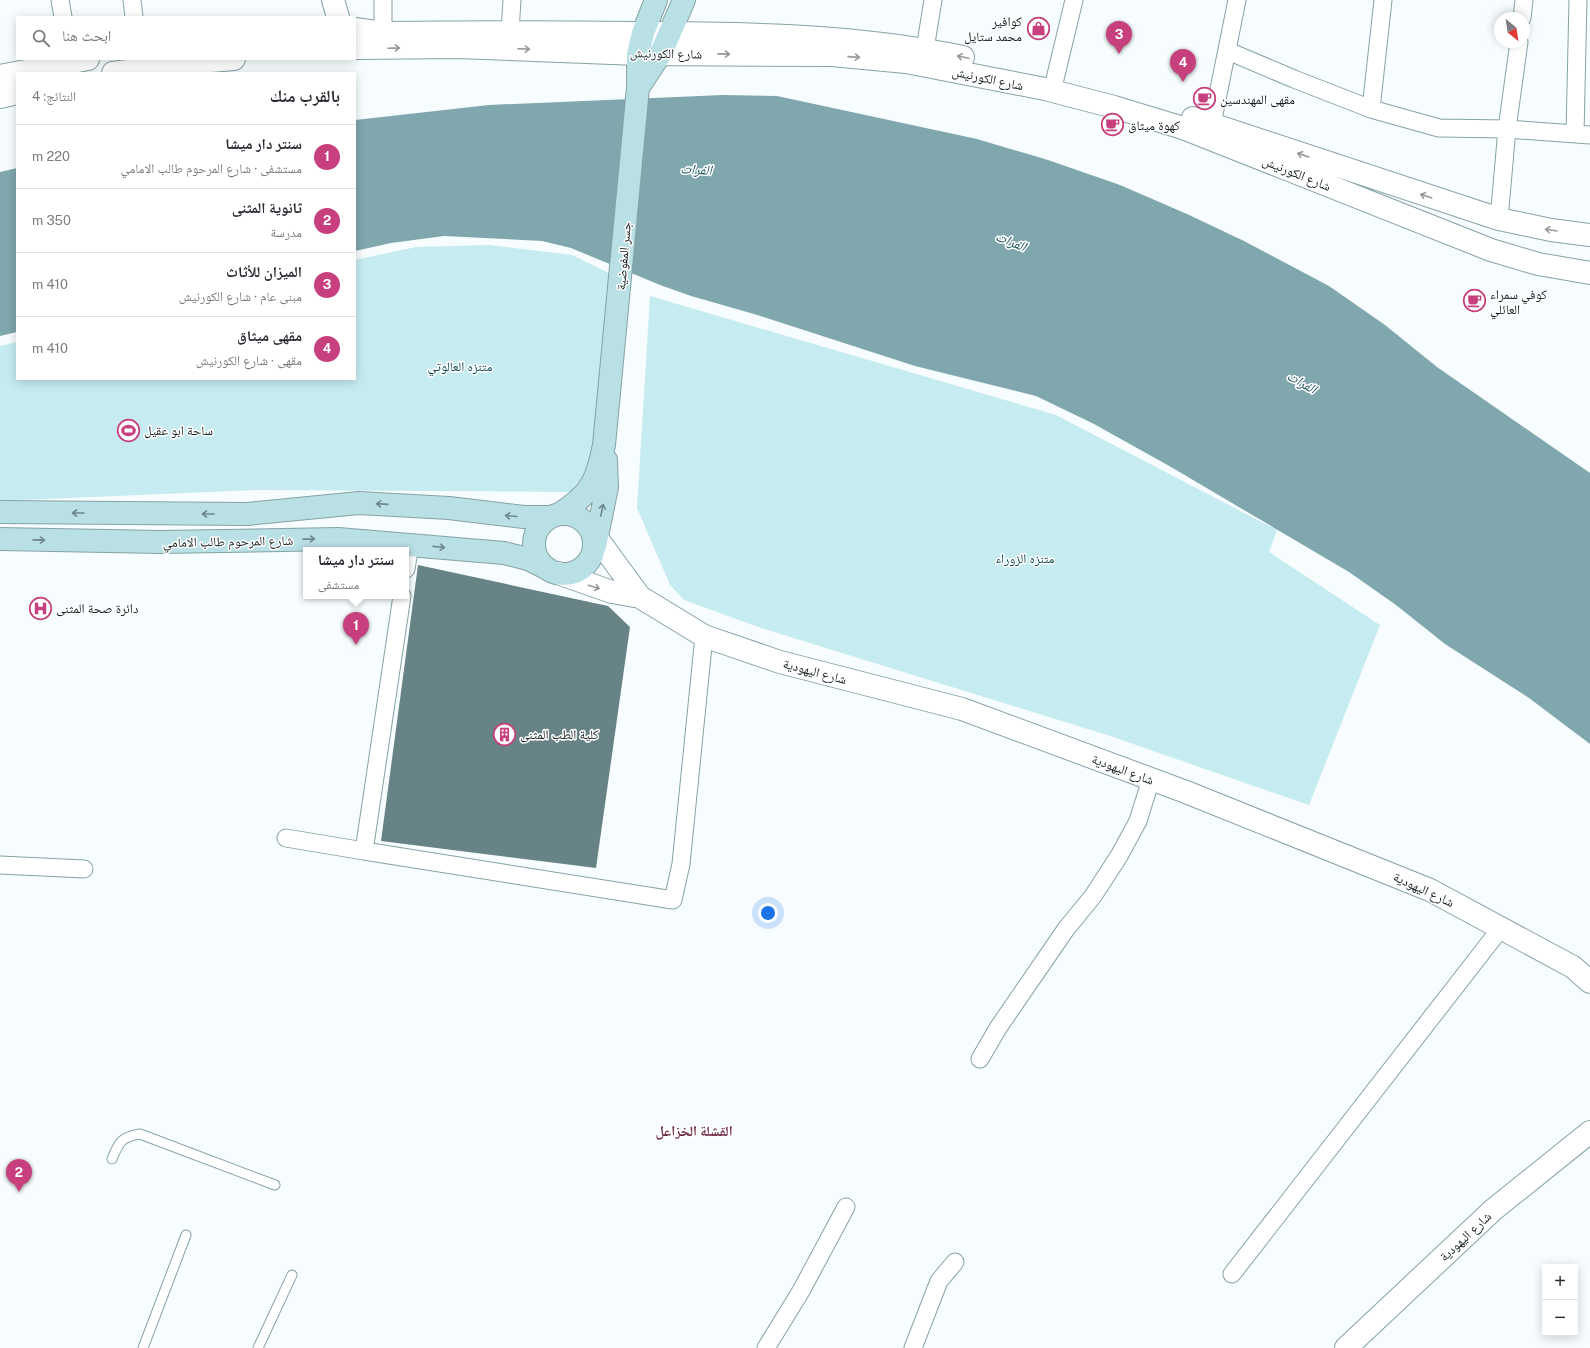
<!DOCTYPE html>
<html lang="ar">
<meta charset="utf-8">
<style>
body{margin:0;font-family:"Public Sans","Noto Naskh Arabic",sans-serif;background:#f7f7f7;color:#2b2b33;direction:rtl}
.controls{position:absolute;right:12px;bottom:12px;display:grid;overflow:hidden;border-radius:0px;box-shadow:0 2px 10px #0003}
.controls button{width:36px;height:36px;display:grid;place-items:center;padding:0;border:0;border-bottom:1px solid #e1e1e2;background:#fff;color:#2b2b33;font:20px sans-serif}
.compass{position:absolute;left:1494px;top:12px;width:36px;height:36px;border-radius:50%;background:#fff;box-shadow:0 2px 10px #0003;rotate:150deg}
.you{position:absolute;left:768px;top:913px;width:14px;height:14px;margin:-10px;border:3px solid #fff;border-radius:50%;background:#1a73e8;box-shadow:0 0 0 6px #1a73e833}
.badge{display:grid;place-items:center;width:26px;height:26px;border-radius:50%;background:#c73f7c;color:#fff;font-size:13px;font-weight:700}
.pin{position:absolute;translate:-50% -33px;filter:drop-shadow(0 1px 2px #0008)}
.pin::after{content:'';position:absolute;top:21px;width:14px;height:12px;background:inherit;clip-path:polygon(0 0,100% 0,50% 100%)}
.popup{position:absolute;left:303px;top:547px;width:106px;height:52px;box-sizing:border-box;display:grid;place-content:center;border-radius:0px;background:#fff;filter:drop-shadow(0 1px 3px #0005);font-size:13px;white-space:nowrap;color:#7c7c81}
.popup b{font-size:15px;color:#2b2b33}
.popup::after{content:'';position:absolute;left:50%;top:100%;margin-left:-8px;border:8px solid transparent;border-top-color:#fff}
.list{margin:0;padding:0;list-style:none}
h2{display:flex;justify-content:space-between;align-items:center;height:52px;margin:0;padding:0 16px;font-size:17px}
h2 small{font-size:13px;font-weight:400;color:#7c7c81}
.list li{display:grid;grid-template-columns:26px 1fr auto;gap:12px;align-items:center;box-sizing:border-box;height:64px;padding:0 16px;border-top:1px solid #e1e1e2}
.list b{display:block;font-size:15px;white-space:nowrap}
.list p{margin:0;font-size:13px;white-space:nowrap;color:#7c7c81}
.list em{font-size:13px;font-style:normal;color:#7c7c81}
.icon{flex:none;width:22px;height:22px;fill:none;stroke:currentColor;stroke-width:2;stroke-linecap:round;stroke-linejoin:round}
.map{position:relative;flex:none;width:1590px;height:1348px;overflow:hidden;direction:ltr}
.search{position:absolute;background:#fff;box-shadow:0 2px 10px #0003;left:16px;top:16px;width:340px;height:44px;display:flex;align-items:center;gap:10px;box-sizing:border-box;padding:0 14px;border-radius:0px;color:#7c7c81;font-size:15px}
.panel{position:absolute;background:#fff;box-shadow:0 2px 10px #0003;left:16px;top:72px;width:340px;height:308px;border-radius:0px;direction:rtl}
.map>svg:first-child{display:block}
.green{fill:#c6ecf1}
.water{fill:#7fa7ad}
.building{fill:#688386}
.lines{fill:none;stroke-linecap:round;stroke-linejoin:round}
.service-casing{stroke:#86a2a5;stroke-width:11}
.minor-casing{stroke:#86a2a5;stroke-width:19}
.tertiary-casing{stroke:#86a2a5;stroke-width:24}
.secondary-casing{stroke:#86a2a5;stroke-width:24}
.service{stroke:#fff;stroke-width:9}
.minor{stroke:#fff;stroke-width:17}
.tertiary{stroke:#fff;stroke-width:22}
.secondary{stroke:#b9e0e5;stroke-width:22}
.oneway{stroke:#95999a}
.oneway2{stroke:#6e888c}
.labels{text-anchor:middle;stroke-width:3;stroke-linejoin:round;paint-order:stroke}
.poi-label{font-size:13px;fill:#131d1f;stroke:#fff;text-anchor:start}
.street-label{font-size:13px;fill:#131d1f;stroke:#fff}
.park-label{font-size:13px;fill:#08474e;stroke:#fff}
.water-label{font-size:14px;font-style:italic;fill:#1e575e;stroke:#fff}
.neighbourhood-label{font-size:14px;font-weight:bold;fill:#722f4a;stroke:#fff}
</style>
<div class="map">
<svg width="1590" height="1348" viewBox="0 0 1590 1348">
<rect width="100%" height="100%" fill="#f7fdfe"/>
<path class="green" d="M489,245L572,255L613,275L598,458L570,492L256,490L0,501V346L17,342V379H355V260L416,247Z
M650,296L1056,415L1277,530L1269,552L1380,625L1309,805L1107,735L761,628L684,600L670,585L637,508Z"/>
<path class="water" d="M723,95L777,96L977,139L1048,160L1120,185L1187,214L1244,241L1329,286L1385,325L1437,367L1590,473V744L1529,698L1445,644L1396,605L1349,572L1171,467L1094,424L1036,396L915,366L754,314L691,296L660,285L571,248L542,241L444,236L391,243L355,251V120L489,105Z
M17,168V332L0,336V172Z"/>
<path class="building" d="M418,565L608,606L630,627L596,868L381,841Z"/>
<g class="lines">
<defs>
<path id="service" d="M112,1159C119,1142 121,1137 140,1134L275,1185
M143,1348L186,1235
M258,1348L292,1275"/>
<path id="minor" d="M60,0L63,17
M132,0L134,17
M1522,18L1524,0
M510,32L512,0
M383,33V0
M925,49L933,0
M1228,51L1294,79L1371,109L1439,128L1507,129L1590,135
M1055,79L1074,0
M1371,109L1383,0
M1212,124L1237,0
M1575,134L1578,0
M1499,219L1507,129L1519,42
M406,569L410,544
M402,596L364,851L673,900L681,864L704,636
M286,838L364,851
M0,865L84,869
M980,1059L998,1028L1066,929L1093,896L1119,856L1138,821L1151,779
M1232,1274L1501,928
M766,1348L801,1291L846,1207
M913,1348L939,1281L955,1262"/>
<path id="tertiary" d="M333,0L338,17
M355,29L383,33C468,32 552,32 637,33C746,33 856,35 963,57
M355,48L458,47L638,54L832,55L906,62L1045,89L1114,107L1183,128L1491,250L1538,264L1590,273
M113,73L186,63L234,59
M0,76L88,59
M0,97L17,93
M1193,118L1499,219L1551,230L1590,235
M591,530L640,597L704,636L780,662L962,709L1186,792L1430,890L1573,967L1590,982
M558,573L612,592L640,597
M1346,1348L1493,1210L1590,1132"/>
<path id="secondary" d="M638,88L661,53L684,0
M0,512L247,514L359,503L449,508L524,517H550
M559,514C591,495 597,480 604,445L638,88V54L643,33L656,0
M534 544a30 30 0 1 1 60 0a30 30 0 1 1-60 0Z
M0,539L160,542L338,539L504,553L528,559L548,569
M595,546L607,487L606,460"/>
</defs>
<use href="#service" class="service-casing"/>
<use href="#minor" class="minor-casing"/>
<use href="#tertiary" class="tertiary-casing"/>
<use href="#secondary" class="secondary-casing"/>
<use href="#service" class="service"/>
<use href="#minor" class="minor"/>
<use href="#tertiary" class="tertiary"/>
<use href="#secondary" class="secondary"/>
</g>
<defs><path id="oneway-shaft" d="M-6 0H5M1.5-3L5.5 0L1.5 3" fill="none" stroke-width="1.6" stroke-linecap="round" stroke-linejoin="round"/></defs>
<g class="oneway">
<use href="#oneway-shaft" transform="translate(394 48) rotate(-2)"/>
<use href="#oneway-shaft" transform="translate(524 49) rotate(2)"/>
<use href="#oneway-shaft" transform="translate(724 54) rotate(1)"/>
<use href="#oneway-shaft" transform="translate(854 57) rotate(4)"/>
<use href="#oneway-shaft" transform="translate(963 57) rotate(-168)"/>
<use href="#oneway-shaft" transform="translate(1303 155) rotate(-161)"/>
<use href="#oneway-shaft" transform="translate(1426 196) rotate(-161)"/>
<use href="#oneway-shaft" transform="translate(1551 230) rotate(-171)"/>
<use href="#oneway-shaft" transform="translate(594 587) rotate(17)"/>
</g>
<g class="oneway2">
<use href="#oneway-shaft" transform="translate(382 504) rotate(-176)"/>
<use href="#oneway-shaft" transform="translate(602 510) rotate(-78)"/>
<use href="#oneway-shaft" transform="translate(78 513) rotate(-180)"/>
<use href="#oneway-shaft" transform="translate(208 514) rotate(-180)"/>
<use href="#oneway-shaft" transform="translate(511 516) rotate(-175)"/>
<use href="#oneway-shaft" transform="translate(309 539) rotate(-1)"/>
<use href="#oneway-shaft" transform="translate(39 540) rotate(1)"/>
<use href="#oneway-shaft" transform="translate(439 547) rotate(6)"/>
</g>
<defs>
<symbol id="shop-ring" viewBox="-11 -11 22 22"><circle r="9.5" fill="#fff" stroke="#c73f7c" stroke-width="1.5"/><path d="M-5-2.5h2.3a2.7 3.5 0 0 1 5.4 0H5L5.5 6h-11ZM-1.5-2.5h3a1.5 2.3 0 0 0-3 0Z" fill="#c73f7c"/></symbol>
<symbol id="cafe-ring" viewBox="-11 -11 22 22"><circle r="9.5" fill="#fff" stroke="#c73f7c" stroke-width="1.5"/><path d="M-5.5-4.5H6V0H3Q3 3.5 0 3.5H-2.5Q-5.5 3.5-5.5 0ZM3-3.2v2h1.7v-2ZM-6 4.5H4V6H-6Z" fill="#c73f7c"/></symbol>
<symbol id="stadium-ring" viewBox="-11 -11 22 22"><circle r="9.5" fill="#fff" stroke="#c73f7c" stroke-width="1.5"/><path d="M0-5a6.5 5 0 1 0 0 10a6.5 5 0 1 0 0-10ZM-3.5-1.8h7v3.6h-7Z" fill="#c73f7c"/></symbol>
<symbol id="hospital-ring" viewBox="-11 -11 22 22"><circle r="9.5" fill="#fff" stroke="#c73f7c" stroke-width="1.5"/><path d="M-5-5h3v3.5h4V-5h3V5h-3V1.5h-4V5h-3Z" fill="#c73f7c"/></symbol>
<symbol id="building-ring" viewBox="-11 -11 22 22"><circle r="9.5" fill="#fff" stroke="#c73f7c" stroke-width="1.5"/><path d="M-4-6H4V6H1V3H-1V6H-4ZM-2.5-4.3h1.7v1.8h-1.7ZM.8-4.3h1.7v1.8H.8ZM-2.5-1h1.7V.8h-1.7ZM.8-1h1.7V.8H.8Z" fill="#c73f7c"/></symbol>
</defs>
<g fill-rule="evenodd">
<use href="#shop-ring" x="1026" y="16" width="25" height="25"/>
<use href="#cafe-ring" x="1192" y="86" width="25" height="25"/>
<use href="#cafe-ring" x="1100" y="112" width="25" height="25"/>
<use href="#cafe-ring" x="1462" y="288" width="25" height="25"/>
<use href="#stadium-ring" x="116" y="418" width="25" height="25"/>
<use href="#hospital-ring" x="28" y="596" width="25" height="25"/>
<use href="#building-ring" x="492" y="722" width="25" height="25"/>
</g>
<g class="labels">
<g class="poi-label">
<text x="1022" y="26" text-anchor="end">كوافير<tspan x="1022" dy="15">محمد ستايل</tspan></text>
<text x="1220" y="104">مقهى المهندسين</text>
<text x="1128" y="130">كهوة ميثاق</text>
<text x="1490" y="299">كوفي سمراء<tspan x="1490" dy="15">العائلي</tspan></text>
<text x="144" y="435">ساحة ابو عقيل</text>
<text x="56" y="613">دائرة صحة المثنى</text>
<text x="520" y="739">كلية الطب المثنى</text>
</g>
<g class="street-label">
<text transform="translate(666 53) rotate(1)" y="5">شارع الكورنيش</text>
<text transform="translate(988 78) rotate(12)" y="5">شارع الكورنيش</text>
<text transform="translate(1297 173) rotate(22)" y="5">شارع الكورنيش</text>
<text transform="translate(623 256) rotate(-85)" y="5">جسر المفوضية</text>
<text transform="translate(228 541) rotate(-1)" y="5">شارع المرحوم طالب الامامي</text>
<text transform="translate(815 671) rotate(15)" y="5">شارع اليهودية</text>
<text transform="translate(1123 769) rotate(20)" y="5">شارع اليهودية</text>
<text transform="translate(1424 889) rotate(25)" y="5">شارع اليهودية</text>
<text transform="translate(1465 1236) rotate(-43)" y="5">شارع اليهودية</text>
</g>
<g class="park-label">
<text x="460" y="371">متنزه العالوتي</text>
<text x="1025" y="563">متنزه الزوراء</text>
</g>
<g class="water-label">
<text transform="translate(696 169) rotate(3)" y="5">الفرات</text>
<text transform="translate(1011 241) rotate(22)" y="5">الفرات</text>
<text transform="translate(1302 382) rotate(30)" y="5">الفرات</text>
</g>
<g class="neighbourhood-label">
<text x="694" y="1136">القشلة الخزاعل</text>
</g>
</g>
</svg>
<div class="controls">
<button>+</button>
<button>−</button>
</div>
<svg class="compass" viewBox="-18 -18 36 36"><path d="M0-13l5 13h-10z" fill="#e53935"/><path d="M0 13l5-13h-10z" fill="#7c7c81"/></svg>
<div class="you"></div>
<div class="pin badge" style="left:356px;top:645px">1</div>
<div class="popup"><b>سنتر دار ميشا</b>مستشفى</div>
<div class="pin badge" style="left:19px;top:1192px">2</div>
<div class="pin badge" style="left:1119px;top:54px">3</div>
<div class="pin badge" style="left:1183px;top:82px">4</div>
<div class="search"><svg class="icon" aria-label="search" viewBox="0 0 24 24"><circle cx="10" cy="10" r="6"/><path d="M15 15l6 6"/></svg>ابحث هنا</div>
<section class="panel">
<h2>بالقرب منك<small>النتائج: 4</small></h2>
<ul class="list">
<li><span class="badge">1</span><div><b>سنتر دار ميشا</b><p>مستشفى · شارع المرحوم طالب الامامي</p></div><em>220 m</em></li>
<li><span class="badge">2</span><div><b>ثانوية المثنى</b><p>مدرسة</p></div><em>350 m</em></li>
<li><span class="badge">3</span><div><b>الميزان للأثاث</b><p>مبنى عام · شارع الكورنيش</p></div><em>410 m</em></li>
<li><span class="badge">4</span><div><b>مقهى ميثاق</b><p>مقهى · شارع الكورنيش</p></div><em>410 m</em></li>
</ul>
</section>
</div>
